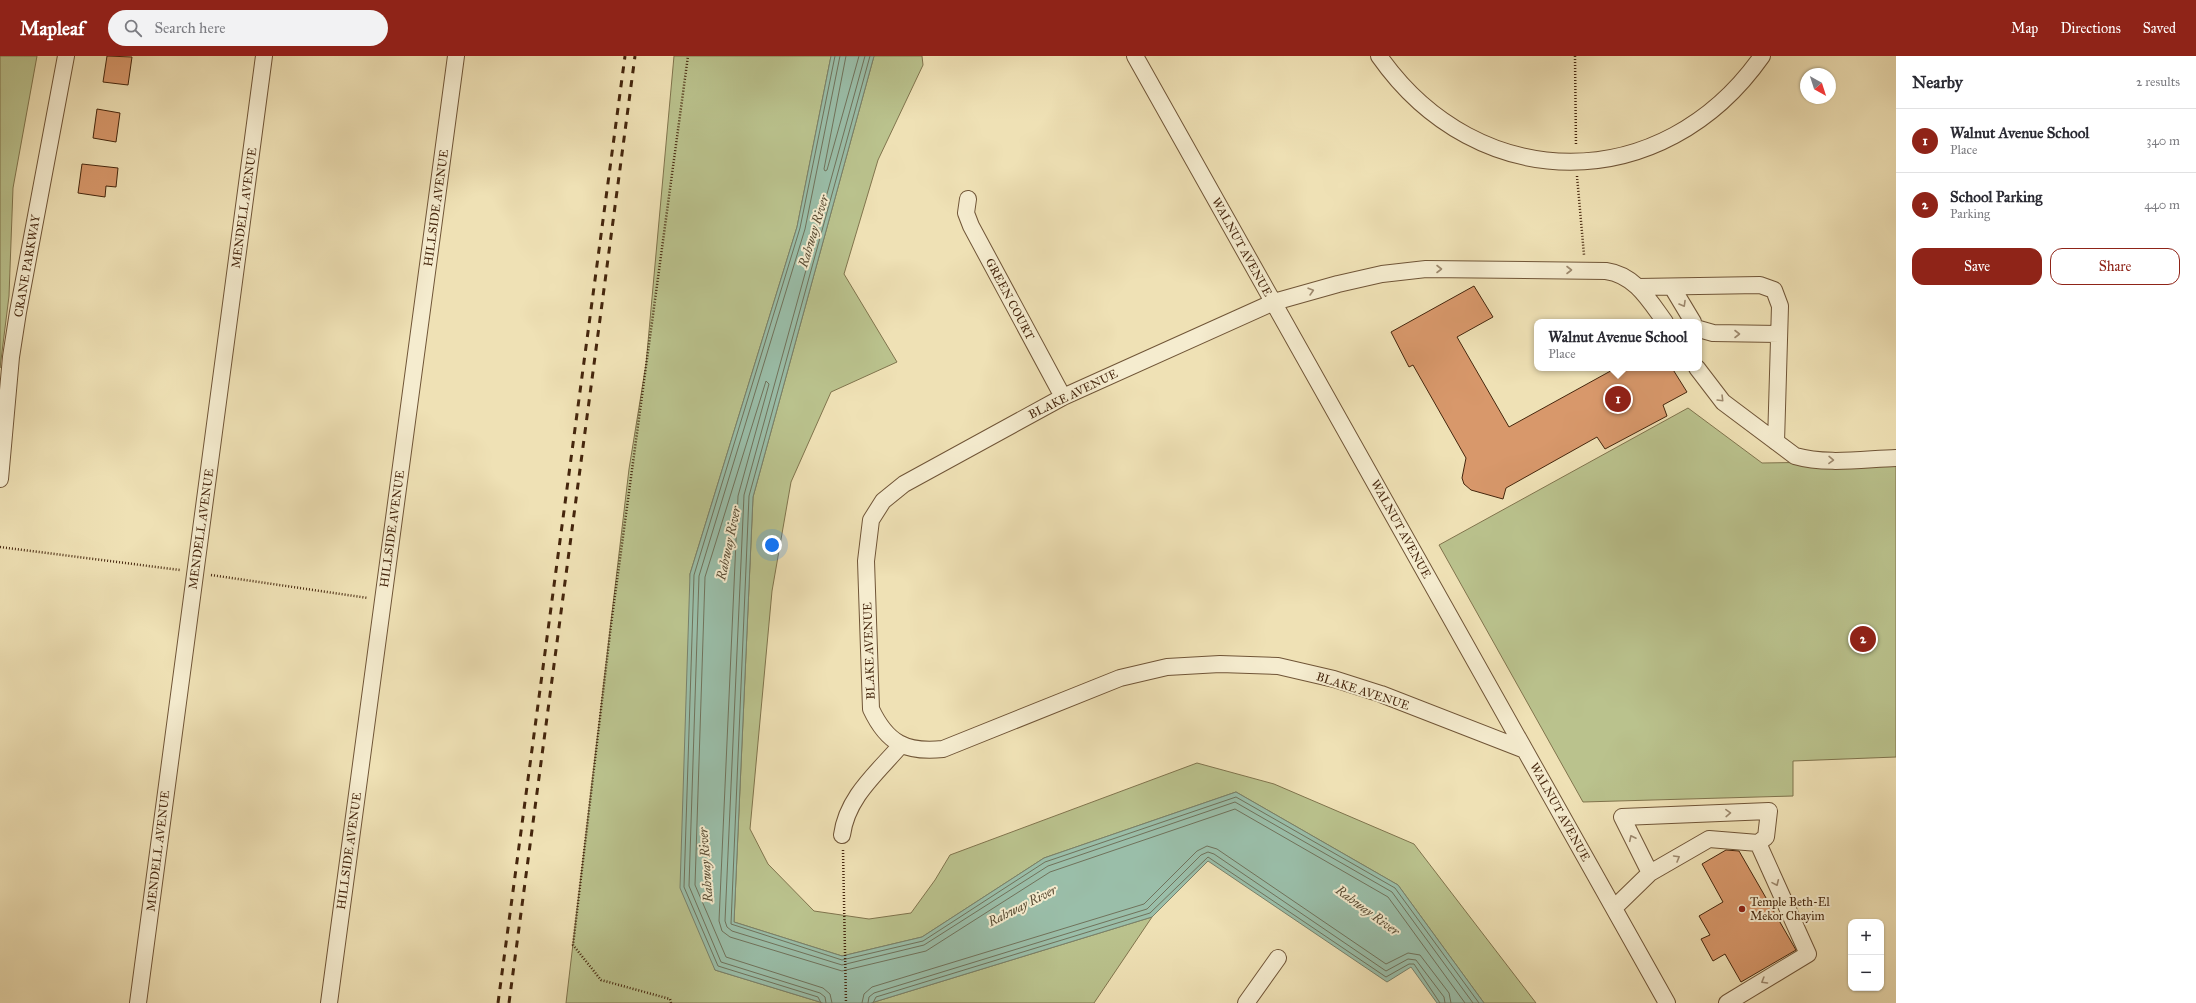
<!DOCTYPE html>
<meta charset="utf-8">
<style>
body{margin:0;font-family:"IM FELL Great Primer",serif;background:#f2f2f3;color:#2b2b33}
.controls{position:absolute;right:12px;bottom:12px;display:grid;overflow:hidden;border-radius:8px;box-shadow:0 1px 3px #0004}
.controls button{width:36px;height:36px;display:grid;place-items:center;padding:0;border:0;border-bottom:1px solid #e1e1e2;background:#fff;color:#2b2b33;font:20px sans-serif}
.compass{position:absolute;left:1800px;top:12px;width:36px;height:36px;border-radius:50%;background:#fff;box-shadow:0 1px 3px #0004;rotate:141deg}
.you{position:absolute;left:772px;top:489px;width:14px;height:14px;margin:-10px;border:3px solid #fff;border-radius:50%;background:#1a73e8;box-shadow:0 0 0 6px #1a73e833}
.badge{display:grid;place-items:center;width:26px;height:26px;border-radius:50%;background:#8f2418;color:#fff;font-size:13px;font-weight:700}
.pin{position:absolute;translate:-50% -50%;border:2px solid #fff;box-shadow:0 1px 4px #0006}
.popup{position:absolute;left:1534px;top:263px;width:168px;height:52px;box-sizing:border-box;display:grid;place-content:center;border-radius:8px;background:#fff;filter:drop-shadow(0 1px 3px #0005);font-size:13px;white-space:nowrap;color:#7c7c81}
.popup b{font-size:15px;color:#2b2b33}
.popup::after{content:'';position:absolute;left:50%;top:100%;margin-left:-8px;border:8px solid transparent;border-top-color:#fff}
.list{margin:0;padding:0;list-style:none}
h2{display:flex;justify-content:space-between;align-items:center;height:52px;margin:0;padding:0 16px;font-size:17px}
h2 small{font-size:13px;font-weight:400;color:#7c7c81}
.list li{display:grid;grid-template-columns:26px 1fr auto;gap:12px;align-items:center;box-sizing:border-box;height:64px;padding:0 16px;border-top:1px solid #e1e1e2}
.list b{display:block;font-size:15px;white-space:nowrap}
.list p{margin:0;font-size:13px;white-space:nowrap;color:#7c7c81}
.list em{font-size:13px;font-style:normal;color:#7c7c81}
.actions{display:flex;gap:8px;padding:12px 16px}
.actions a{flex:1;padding:9px 0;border:1px solid #8f2418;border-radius:12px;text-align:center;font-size:14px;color:#8f2418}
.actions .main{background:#8f2418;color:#fff}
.icon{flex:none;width:22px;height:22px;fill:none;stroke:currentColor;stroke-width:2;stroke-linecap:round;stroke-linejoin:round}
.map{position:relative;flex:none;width:1896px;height:947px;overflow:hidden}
header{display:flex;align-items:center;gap:24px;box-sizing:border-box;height:56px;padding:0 20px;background:#8f2418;color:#fff}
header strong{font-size:19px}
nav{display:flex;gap:22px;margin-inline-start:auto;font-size:14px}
.search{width:280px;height:36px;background:#f2f2f3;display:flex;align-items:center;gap:10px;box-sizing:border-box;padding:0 14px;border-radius:22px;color:#7c7c81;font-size:15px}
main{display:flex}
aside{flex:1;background:#fff}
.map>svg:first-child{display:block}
.green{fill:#bac28d;stroke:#80744d}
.water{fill:#9abea9;stroke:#78816b}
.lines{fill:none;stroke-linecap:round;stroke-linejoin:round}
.shore{stroke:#70725b;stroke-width:1}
.building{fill:#d8986b;stroke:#45260d}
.minor-casing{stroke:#705537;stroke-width:18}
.path{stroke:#45260d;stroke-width:2.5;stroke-dasharray:1 2;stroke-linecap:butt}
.minor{stroke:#f5eccf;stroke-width:16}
.rail{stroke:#45260d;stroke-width:3;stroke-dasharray:7 7;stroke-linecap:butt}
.oneway{stroke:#9d896e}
.poi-dot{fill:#8f2418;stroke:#f5eccf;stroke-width:1.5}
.labels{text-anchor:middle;stroke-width:4;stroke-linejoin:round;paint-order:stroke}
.street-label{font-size:12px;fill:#45260d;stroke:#f5eccf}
.poi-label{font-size:12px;fill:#45260d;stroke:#f5eccf;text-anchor:start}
.water-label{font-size:13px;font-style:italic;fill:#5a4c34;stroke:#f5eccf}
</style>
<header>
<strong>Mapleaf</strong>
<div class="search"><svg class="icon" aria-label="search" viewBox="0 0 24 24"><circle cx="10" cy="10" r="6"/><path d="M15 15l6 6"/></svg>Search here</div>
<nav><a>Map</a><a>Directions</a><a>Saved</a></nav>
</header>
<main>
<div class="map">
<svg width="1896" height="947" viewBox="0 0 1896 947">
<rect width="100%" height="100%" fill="#efe1b5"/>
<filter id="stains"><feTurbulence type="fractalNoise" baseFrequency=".005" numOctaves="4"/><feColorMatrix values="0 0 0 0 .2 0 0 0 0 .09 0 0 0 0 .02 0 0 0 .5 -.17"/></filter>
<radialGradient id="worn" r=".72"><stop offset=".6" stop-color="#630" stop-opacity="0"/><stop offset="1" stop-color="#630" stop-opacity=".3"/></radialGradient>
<path class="green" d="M0,0H37L13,132L9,240L0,312Z
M674,0H831L797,171L690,518L715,914L823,947H566L629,413L646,308Z
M874,0H922L923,9L878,104L844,218L897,306L831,336L791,426L772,535L750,773L768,808L814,855L869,863L911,857L935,824L950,799L1197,707L1274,728L1414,788L1536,947H1484L1398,829L1236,736L1044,802L922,881L842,900L734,866L753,441Z
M1688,352L1762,407L1896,405V701L1793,705V740L1583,746L1439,489Z
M1152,861L1094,947H871Z"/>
<path class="water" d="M831,0H874L753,441L734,866L842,900L922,881L1044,802L1236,736L1398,829L1484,947H1437L1411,911L1387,926L1208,805L1152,861L871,947H823L715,914L680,832L690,518L797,171Z"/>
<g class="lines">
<path class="shore" d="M846,0L824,113L825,115L827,114L859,0
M865,0L744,439L725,865L727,871L732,875L842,909L924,889L1048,810L1235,746L1392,836L1473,947
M870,0L749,440L731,868L842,904L923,885L1045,806L1236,741L1395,832L1479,947
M821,947L818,941L718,910L684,831L694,519L800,172L835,0
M826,947L825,941L820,937L721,906L689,830L699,520L805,173L840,0
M832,947L830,938L823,932L726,901L695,829L705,521L766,325L769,328L738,440L719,865L722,875L730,881L842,915L926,895L1050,816L1235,753L1388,841L1465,947
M862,947L864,938L872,931L1144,848L1197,795L1207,790L1217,793L1386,908L1408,897L1420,899L1449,937L1451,947
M868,947L869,941L874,937L1147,853L1201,799L1208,796L1214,798L1386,915L1408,903L1416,904L1444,941L1445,947
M873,947L876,941L1150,857L1208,801L1386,921L1409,908H1414L1440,947"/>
</g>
<path class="building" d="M107,0L132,1L128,29L103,26Z
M97,53L120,57L116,86L93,82Z
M82,108L118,112L116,131L106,130L105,141L78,137Z
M1474,230L1493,261L1457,281L1509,371L1616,312H1672L1687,336L1663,349L1667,360L1605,393L1597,381L1506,432L1503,443L1471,434L1464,428L1462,422L1466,402L1413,309L1409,311L1391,276Z
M1726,794L1739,795L1796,894L1741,926L1725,898L1713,905L1701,883L1710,879L1699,860L1723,846L1702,808Z"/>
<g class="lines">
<defs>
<path id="minor" d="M1135,0L1667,947
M1379,0C1478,141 1663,141 1762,0
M968,143L966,157L971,170L1063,341
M1638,231L1760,229L1774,234L1780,250L1776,386
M1672,231L1693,266
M1699,273L1713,277L1779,278
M1697,312L1723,346L1795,400C1826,409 1864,403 1896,402
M0,423L11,301L18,256L66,0
M1525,694L1381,638L1334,623L1278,610L1220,608L1167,611L1120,622L943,693C906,697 887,687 871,653L866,505L871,464L883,445L904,428L1063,341L1274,246L1338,228L1382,218L1426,213L1606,215C1635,219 1649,244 1665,266
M842,779C847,741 877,717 901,689
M1650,817L1622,761L1769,755L1766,781L1758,787
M1614,852L1650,817L1709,783L1758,787L1808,898L1727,947
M138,947L264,0
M329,947L456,0
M1246,947L1278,902"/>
</defs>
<use href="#minor" class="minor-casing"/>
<path class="path" d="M1575,0L1576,90
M1577,120L1584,199
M0,491L180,514
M211,519L368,542
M843,794L846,947
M671,947L670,943L601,924L573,889L611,569L688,0"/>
<use href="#minor" class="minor"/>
<path class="rail" d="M498,947L625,0
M509,947L635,0"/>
</g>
<defs><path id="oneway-chevron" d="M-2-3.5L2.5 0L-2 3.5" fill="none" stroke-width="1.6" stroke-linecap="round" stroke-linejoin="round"/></defs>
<g class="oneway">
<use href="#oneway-chevron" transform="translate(1439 213)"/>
<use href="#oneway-chevron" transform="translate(1569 214)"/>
<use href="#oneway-chevron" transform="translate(1311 235) rotate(-16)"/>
<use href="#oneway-chevron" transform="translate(1683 248) rotate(60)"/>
<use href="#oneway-chevron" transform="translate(1737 278)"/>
<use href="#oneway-chevron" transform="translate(1721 343) rotate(45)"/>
<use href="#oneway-chevron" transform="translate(1831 404) rotate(1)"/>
<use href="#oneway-chevron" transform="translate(1728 757) rotate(-2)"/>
<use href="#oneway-chevron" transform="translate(1632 782) rotate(-116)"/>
<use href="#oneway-chevron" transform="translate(1677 802) rotate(-30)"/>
<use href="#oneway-chevron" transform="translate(1776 827) rotate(66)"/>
<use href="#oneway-chevron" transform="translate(1764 925) rotate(149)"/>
</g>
<circle class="poi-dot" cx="1742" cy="853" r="4"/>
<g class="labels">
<g class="street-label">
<text transform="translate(244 152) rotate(-82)" y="4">MENDELL AVENUE</text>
<text transform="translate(436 152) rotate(-82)" y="4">HILLSIDE AVENUE</text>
<text transform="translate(1242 191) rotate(61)" y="4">WALNUT AVENUE</text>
<text transform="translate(27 210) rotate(-80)" y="4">CRANE PARKWAY</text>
<text transform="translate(1010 243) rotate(62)" y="4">GREEN COURT</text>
<text transform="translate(1073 338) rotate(-26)" y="4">BLAKE AVENUE</text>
<text transform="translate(201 473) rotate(-82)" y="4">MENDELL AVENUE</text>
<text transform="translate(392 473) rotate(-82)" y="4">HILLSIDE AVENUE</text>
<text transform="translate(1401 473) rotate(61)" y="4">WALNUT AVENUE</text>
<text transform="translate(869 595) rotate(-92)" y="4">BLAKE AVENUE</text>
<text transform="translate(1363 635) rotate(18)" y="4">BLAKE AVENUE</text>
<text transform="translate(1560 756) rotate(61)" y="4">WALNUT AVENUE</text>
<text transform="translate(158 795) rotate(-83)" y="4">MENDELL AVENUE</text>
<text transform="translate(349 795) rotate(-82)" y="4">HILLSIDE AVENUE</text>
</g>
<g class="poi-label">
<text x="1750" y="850">Temple Beth-El<tspan x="1750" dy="14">Mekor Chayim</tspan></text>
</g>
<g class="water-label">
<text transform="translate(813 175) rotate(-73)" y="5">Rahway River</text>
<text transform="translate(728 487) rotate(-78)" y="5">Rahway River</text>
<text transform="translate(705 809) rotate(-94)" y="5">Rahway River</text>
<text transform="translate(1022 849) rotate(-27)" y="5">Rahway River</text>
<text transform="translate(1368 854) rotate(36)" y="5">Rahway River</text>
</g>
</g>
<rect width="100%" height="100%" filter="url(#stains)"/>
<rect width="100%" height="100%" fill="url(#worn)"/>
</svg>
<div class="controls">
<button>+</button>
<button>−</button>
</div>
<svg class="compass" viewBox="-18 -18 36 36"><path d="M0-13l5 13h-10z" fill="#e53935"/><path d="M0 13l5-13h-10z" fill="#7c7c81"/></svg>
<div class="you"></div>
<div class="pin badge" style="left:1618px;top:343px">1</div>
<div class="popup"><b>Walnut Avenue School</b>Place</div>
<div class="pin badge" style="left:1863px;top:583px">2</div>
</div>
<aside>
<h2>Nearby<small>2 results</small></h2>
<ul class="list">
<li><span class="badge">1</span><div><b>Walnut Avenue School</b><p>Place</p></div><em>340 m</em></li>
<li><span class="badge">2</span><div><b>School Parking</b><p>Parking</p></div><em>440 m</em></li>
</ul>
<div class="actions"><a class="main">Save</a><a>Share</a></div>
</aside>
</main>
